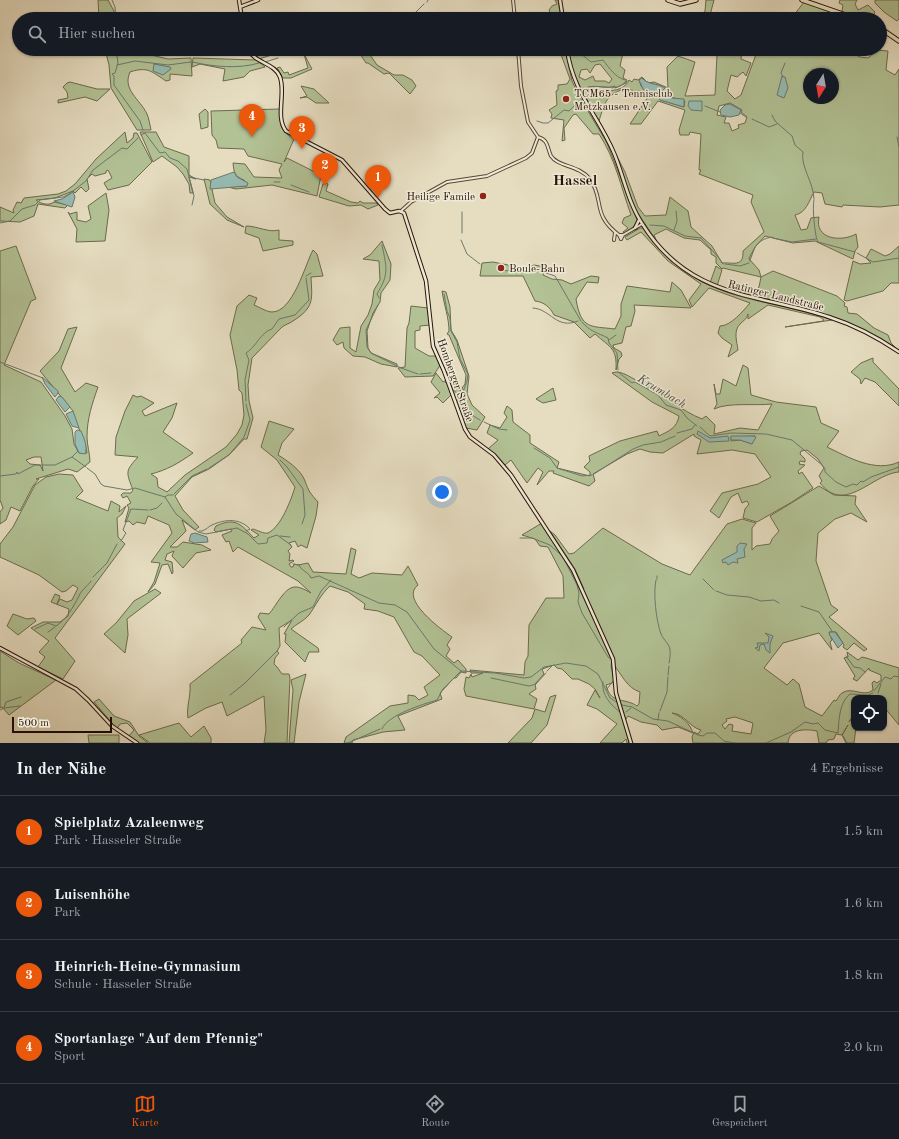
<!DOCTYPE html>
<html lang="de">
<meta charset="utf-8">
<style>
body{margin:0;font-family:"Old Standard TT",serif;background:#20242c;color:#f1f3f6}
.controls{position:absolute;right:12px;bottom:12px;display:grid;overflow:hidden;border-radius:8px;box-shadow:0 1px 3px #0004}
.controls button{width:36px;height:36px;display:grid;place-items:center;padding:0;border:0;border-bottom:1px solid #363941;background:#171b24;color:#f1f3f6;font:20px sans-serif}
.compass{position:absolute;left:803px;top:68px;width:36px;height:36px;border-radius:50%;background:#171b24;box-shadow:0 1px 3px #0004;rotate:191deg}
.scale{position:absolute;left:12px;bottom:10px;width:100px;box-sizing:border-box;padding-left:4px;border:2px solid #271305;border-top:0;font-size:11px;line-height:14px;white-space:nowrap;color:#271305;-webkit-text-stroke:3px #efe9d7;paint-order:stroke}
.you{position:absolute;left:442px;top:492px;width:14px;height:14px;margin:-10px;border:3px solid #fff;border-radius:50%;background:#1a73e8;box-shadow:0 0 0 6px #1a73e833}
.badge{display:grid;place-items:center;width:26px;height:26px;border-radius:50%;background:#ea580c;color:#fff;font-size:13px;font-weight:700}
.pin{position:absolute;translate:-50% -33px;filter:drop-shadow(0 1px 2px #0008)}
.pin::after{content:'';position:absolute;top:21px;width:14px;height:12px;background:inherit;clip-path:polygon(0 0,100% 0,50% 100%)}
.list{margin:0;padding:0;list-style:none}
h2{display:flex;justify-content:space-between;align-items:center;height:52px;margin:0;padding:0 16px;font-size:17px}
h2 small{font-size:13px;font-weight:400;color:#9ea1a6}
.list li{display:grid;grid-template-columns:26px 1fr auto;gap:12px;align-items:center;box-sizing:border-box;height:72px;padding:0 16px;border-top:1px solid #363941}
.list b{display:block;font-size:15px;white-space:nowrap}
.list p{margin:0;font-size:13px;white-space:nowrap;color:#9ea1a6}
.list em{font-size:13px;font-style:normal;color:#9ea1a6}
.icon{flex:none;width:22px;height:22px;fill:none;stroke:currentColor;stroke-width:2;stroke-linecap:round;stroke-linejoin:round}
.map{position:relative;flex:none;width:899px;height:743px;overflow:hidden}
.search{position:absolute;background:#171b24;box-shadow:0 1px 3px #0004;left:12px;right:12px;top:12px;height:44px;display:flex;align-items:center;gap:10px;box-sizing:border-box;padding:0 14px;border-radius:22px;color:#9ea1a6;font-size:15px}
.sheet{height:340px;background:#171b24}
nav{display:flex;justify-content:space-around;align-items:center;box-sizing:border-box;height:56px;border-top:1px solid #363941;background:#171b24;font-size:11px;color:#9ea1a6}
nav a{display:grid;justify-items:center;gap:2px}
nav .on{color:#ea580c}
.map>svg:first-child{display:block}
.green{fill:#b2c295;stroke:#6c6a4d;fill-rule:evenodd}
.water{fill:#96bcb3;stroke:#6a786d}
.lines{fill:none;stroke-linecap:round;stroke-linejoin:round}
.stream{stroke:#6a786d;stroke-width:1}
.tertiary-casing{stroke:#574634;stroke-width:4}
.secondary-casing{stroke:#271305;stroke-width:4.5}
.primary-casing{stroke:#271305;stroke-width:5.5}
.tertiary{stroke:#efe9d7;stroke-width:2}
.secondary{stroke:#efe9d7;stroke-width:2.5}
.primary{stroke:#e6ddc1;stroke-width:3.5}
.poi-dot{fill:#8f2418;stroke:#efe9d7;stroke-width:1.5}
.labels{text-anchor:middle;stroke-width:3;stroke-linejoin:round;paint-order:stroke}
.poi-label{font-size:11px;fill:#271305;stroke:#efe9d7;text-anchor:start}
.street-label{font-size:11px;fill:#271305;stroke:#efe9d7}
.water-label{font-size:12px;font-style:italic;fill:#4e4e42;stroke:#efe9d7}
.district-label{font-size:15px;font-weight:bold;fill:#271305;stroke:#efe9d7}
</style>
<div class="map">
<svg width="899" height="743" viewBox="0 0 899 743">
<rect width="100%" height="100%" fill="#e6ddc1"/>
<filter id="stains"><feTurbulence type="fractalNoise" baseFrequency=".005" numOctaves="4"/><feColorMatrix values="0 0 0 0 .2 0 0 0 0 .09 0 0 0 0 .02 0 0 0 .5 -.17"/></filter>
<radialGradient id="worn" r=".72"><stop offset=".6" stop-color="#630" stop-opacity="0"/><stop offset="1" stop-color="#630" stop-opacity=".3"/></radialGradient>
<path class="green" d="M98,0H108L114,11L115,19H99Z
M555,0H558L561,19H552L549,10L552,6L557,4Z
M706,0H714L709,19H700L705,11Z
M840,0H857L855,4L858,10L868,5L875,12L872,19H791L804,2L839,12L842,11L843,5L839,3Z
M875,0H899V19L897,21L884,12L875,3Z
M105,49H135L151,55L168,59L191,58L192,76L170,74V80L166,81C152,72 148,66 130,72C122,90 140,99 147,114C149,119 150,125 151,130H137L111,88L109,65Z
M261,49H277L278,53L259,59L252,54L261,52Z
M357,49H366L377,65L394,75H403L412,80L416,86L410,94L389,73L384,74L368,63H366Z
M559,49H565L572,81L579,96L607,143L637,220L636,225L624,233L623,232L628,228L622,223L624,218L631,215C621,187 615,158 599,134H593L576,114L573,115L564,128L565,140L562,141L564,120L551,118L552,114L549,110L557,105L556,91L558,90V85L567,84L570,79Z
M568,49L623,53L620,66L625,70L623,78L627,80L626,83L615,88V86C607,89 597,85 588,87L589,89C602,90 622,95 629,80L632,82L634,79L638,80L642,77L648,83L654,82L668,88L667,67L678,56L695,62L685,96L715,95L717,55L715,49H742L741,59L751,63L746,76L743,72L737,77L731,75L727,91L735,99L741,95L758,49H845L860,57L868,58L877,50L888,51L886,70L895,75L899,69V205L880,207L843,205L842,207L825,204L822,193L814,192C809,201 806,213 795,215L801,230L807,229L811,218L819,217C814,240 842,242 856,234L858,247L855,251L853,259L815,241L793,243L765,236L755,247L750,260L759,270L761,277L773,271L837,296L845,303L844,306L847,307L848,313L857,314L874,328L888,335L891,343L899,351C840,310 775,308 710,283L716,266L722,270L717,286L753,294L759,287L761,277L723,268L722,269L716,263V257L711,254V250L700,240L684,238L666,229L654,235L657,242L634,207L612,148L583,98L572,70ZM600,64L612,79L609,83L605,81H595L593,76L585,80L579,77L581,70L587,69L590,73L595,65ZM809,74H833V98H809ZM642,78C648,85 657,83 664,88L656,97L650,96L641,86L639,80ZM627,88L633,91H642L648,97L630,124H641L658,101L685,110L679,130L680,135H689L690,132L701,134L699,170H701L699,174L753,195L751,202L764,232L743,251C744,268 732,262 722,263L712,246L691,227L688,211L670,197L666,215L645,216L638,207L625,172L599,121C605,101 607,94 627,88ZM667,96L685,101L684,107L660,100ZM730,103L742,110L741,112L747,117L745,123L738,125L739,128L732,131L729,123H724L726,117L717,115L719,106Z
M304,54L312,69L291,78H283L277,68L280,67L284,73L288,72L289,75L308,68Z
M193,58L256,60L265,67L250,71L244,77L223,81L225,69L200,64L192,67Z
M70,82L97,89H110L97,101L85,97L58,103V100L68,98L67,92L63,87L67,83Z
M301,86L314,89L329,103H316L307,97L300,98L307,96Z
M205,109L208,112V127L201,129L199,114Z
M280,109C280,125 279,130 294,139L284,162L287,158L321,175L317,196L272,185L236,189L228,187L247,186L244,180C234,176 234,172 233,163L245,164L254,177L282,178L279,170L282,164L248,156L244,149L218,148L216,140L212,135L211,111Z
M125,132L127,143L133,138L134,133H137L152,162L129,185L108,190L104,183L112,178L108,170L106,171V173L95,176L92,174L87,179L89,189L86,192L81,187L75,193L73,191L55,198L36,200C41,204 49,206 54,202L68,205L65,208L38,204L34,216L20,222L0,221V207L14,213L13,210L17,202L21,203L24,198L58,194L66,191L75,184L96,159Z
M140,132H156L164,147L189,156V175L196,179L189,177L193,193H190L189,184L183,174L177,167L162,156L153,162Z
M204,179L210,180L215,203L227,217L244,227L227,220L210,204Z
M325,183L328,184L326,191L351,202L358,203L360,201L363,203H376L378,205L368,209L361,205L349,206L319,197L323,184Z
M106,193L109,210L105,241L76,242L77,229L68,212L70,214L77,212V220L86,222L91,219L88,206Z
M246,226C257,226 269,233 279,230V240L293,241V245L263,251L259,238L245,233Z
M640,228H643C696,304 755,294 832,320L785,327L823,321L824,320L820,317L768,305L748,319V314C747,319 743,321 740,324C733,331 737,342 738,350L728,357L732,345L722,338L718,333L720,326C731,326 743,311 750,303L709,288L692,307L689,300L701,284L668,261L641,232L627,240L625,237Z
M382,241L391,264L390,280L381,293L380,302L373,313L367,331L368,348L371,353L397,364V367L381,364L365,357L353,356L344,348L343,342L337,345L333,340L340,328L350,327V348L356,352L361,326L368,315L372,304L374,290L380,280L379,261L363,259L370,255Z
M16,246L36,299L31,301L4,365L41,382L65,416L72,429L74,444L79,453H87L84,439L74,418L73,411L40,371L59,351L68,329L77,327L61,368L75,392L86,383L98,387C92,404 87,419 87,437C87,445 90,454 90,462L77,472L68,469L36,479H39L33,486L20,511L11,507L6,520L0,524V512L3,508L0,500V251ZM34,457H41L43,471L40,465L30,464L26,460Z
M899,246V283H891L883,291L847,301L844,300L853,261L860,264L871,263L866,258L871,249L885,256L890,254Z
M313,250L317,254L323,276L311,277C312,299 315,307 293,321C289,324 286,324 282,327L252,358L248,385L249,401L253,418L247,439H244L230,454L209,469L192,477L175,496L183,510L199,527L195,530L182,520L186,531L170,547H177L183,542L202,545L211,550L196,553L183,568L172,556L174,551L167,554L165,560L172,562L173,572L172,574L168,564L162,565L155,584L148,592L154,582L160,563L151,562L172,533L169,525L148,516L145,524L137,522L133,525L129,521L125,522L129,508L127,505L131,503L127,496L123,498L121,495L123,493H131L133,490C126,472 125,471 138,457L115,455L116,437L125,411L133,395L137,397L141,396L154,403L142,411L145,416L177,403L172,418L163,432L193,453C179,463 167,470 151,474L157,478L158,487L167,492L185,475L226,447L237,434L242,425L244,415L242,393L239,390L237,370L230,335L237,306L249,295L257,298L254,305C259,307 267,312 272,312C293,312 305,265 313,250Z
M493,262L513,266L527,268L534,265L546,267L543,275L552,279L562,280L571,284L591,276L599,277L598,283L587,282L576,299C581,330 591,326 615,329L621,316V304L627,286L670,292L672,282L681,290L691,308L634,305L635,311L631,326L626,327L622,343L613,345L614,348L621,352L622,356L619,359L616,370C617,348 611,348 595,334L590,338L574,322L554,315C550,307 544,302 535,301L523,276H480L482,263Z
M442,291L446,292L450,307L451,330L457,340L469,376L467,394L472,405L485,417L477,430L466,428L444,369L461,387L460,391L466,394L462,388L465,384L466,375L449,335L447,334L449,331C449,318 444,305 442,291Z
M411,306L428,308L430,325L420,326V330L415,331V348L429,356H436L441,364L433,376L405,377L398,368L405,367L407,328L409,323Z
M873,358V362L899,389V406L875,382L865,378L861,384L860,379L851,372L861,363Z
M743,365L748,368L751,395L776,402L816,407L821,423L839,431L827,447C848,457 875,473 899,462V472C872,474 845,515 820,483L822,481L819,476L824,468L818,459L807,450L801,451L800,454L805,459V462L800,461L799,464L805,465L798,471L799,474L802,472L813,488L792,502L757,522L743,518L745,509L749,504L747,501L742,503L738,493L731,497L719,518L710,511L722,493L758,484L771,477L755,454L732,450L697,454L701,440L694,436V434L663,453L650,452L640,449L627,454L593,474L595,481L589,486L553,473L554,471H549L537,485L543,472L538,468L527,483L511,460L505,465L488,449L498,440L487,433L490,425L500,428L507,417L504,413L507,406L512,410L513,422L530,435V443L559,462L557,468L590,476V472L584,467L590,461L589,456L620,441L657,431L659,436C669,431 677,428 679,416L652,402L612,373L616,372C623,372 630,377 636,380C640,382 647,381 651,385C662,395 682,411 702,419L706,416L715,425L714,434L740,428L758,430L772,404C755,406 729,402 714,409L717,404L714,384L716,394H720L723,379L736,386ZM755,436L752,444L740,440L731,441V437Z
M436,373L443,382L447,380L452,394L443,403L437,397L434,398L440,393L431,382Z
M553,388L556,400L543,403L536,399Z
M269,421L294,429L282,443L278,455C288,461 301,470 305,481C309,492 310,493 318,502L316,516L307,548L301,545L298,547L295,541L289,543L292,547L288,551L290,554L289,561L293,560L294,561L289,564L291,567H293L294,564L298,565L308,563L313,572L346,574L351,548L356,550L351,574L359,578L372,573L402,575L408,566L418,585C399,599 442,630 452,637L447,645L450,649L446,656L454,663L458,660L466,669V673L461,672L456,678H454L440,693L442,699L398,716L405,730L383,732L353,740L352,743H344L346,737L390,706L408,703V695L415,696L419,700L428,695L424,687L440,675L422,656L414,652L394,617L378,611L364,609L365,604L348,592L330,586C321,594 316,605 309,615C304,621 296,624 291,629L318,648L319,652H309L305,662L285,642L286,634H284L292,620L279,628L280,646L277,651L279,653L275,658L274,664L277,667L282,674H289L290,678L287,743H264L266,730L264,696L227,716L222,702L206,708L188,718C186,707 191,697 190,684L242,643L241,640L252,627L266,630L258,617L260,613L269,614C276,606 285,586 296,587C301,587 307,591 311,593L298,581L238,547L233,552L229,541L226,542L222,535L232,531L231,529L216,532L214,530L216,526C235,517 241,524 254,538L259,535L251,530L253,529C257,530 264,534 268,533C281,527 291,500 295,487L277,460L261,447Z
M59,474L73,475L83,491L76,498L108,511L111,501L120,506L119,512L126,506L122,514L117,518L118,537L125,544L55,638L75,661L63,679L38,667L45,657L39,652L49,641L31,628L43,622H60L68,616L69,609L51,602L55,594L60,596L57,604L60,599L67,602L72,600L78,588L73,585L66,591L62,592L39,575L0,557V544L13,527L35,485L46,477Z
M819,486L834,495L856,496L855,504L867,522L851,513L835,519L818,533L816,561L831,605L838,610L829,617L867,649L864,651L854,643L847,650L843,647L844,645L836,632H829L832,640L830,642L832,650L819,633L783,643L764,668L787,685L793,679L799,684L805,707L822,716L834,700L836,701C838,698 840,694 842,693C852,686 864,698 873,690L872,683L874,681L877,683L881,680V675L869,670V668L857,681L853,679L855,676L844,658L848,657L847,652L858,660L862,657L866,658L899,668V725L884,707V698L872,696L854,698V714L849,722L854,715V728H856L854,743H846L842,735L848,725L842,735L836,734L834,739L828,740L826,743H819L817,731C806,729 789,728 788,743H693L692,737L694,732L698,734L701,730C689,727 685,714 672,713C681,716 690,723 693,733L678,727L662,730L657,725L641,722L628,716L624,722L629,743H627L626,739L622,743H600L617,724L597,709L587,705L595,690L600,698L595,689L589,684L578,679H572L562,669L557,668L554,665L542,669L544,674L535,684L536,689L529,694L537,699L534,709L466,696L464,689L466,677L469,678L471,674L472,677L483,673H471L470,670L524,675L525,662L528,656L529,625L546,598H564L563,576L548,547L540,546L535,539L522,535L542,523L563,555L581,589H584L575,569L550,531L555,535L569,554L574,553L603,528L662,564L690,575L727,524L742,519L756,523L752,528V550L756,546L770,544L772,539L779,531L770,516ZM614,665C622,675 627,688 640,692L639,704L637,706C624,697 611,705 606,685L615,682ZM735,717L753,723L751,734L732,731L733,725L729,724L725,729L722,725L727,721L726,719Z
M155,589L161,593L127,619L128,635L125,653L104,634L116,623L134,601Z
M13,614L27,619L34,618L36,621L18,635L7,626Z
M0,651L19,663L56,680L9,715L2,707L0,708Z
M306,674L299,702L294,743H289L293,690L291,680Z
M556,695L547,725L531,743H508L532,718L535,709L545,712L550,697Z
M99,699L114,716L130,722L139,736L148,743H139L128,737L134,730L127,723L120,724L117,729L94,702Z
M179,723L191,737L204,726L211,738V743H150L139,735Z
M88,735H119V743H89Z"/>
<path class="water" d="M154,64L170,67L171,69L163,75L153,71Z
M782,76L785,77L788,88L784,98L777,95Z
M642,78C648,85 657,83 665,88L656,97L650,96L644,91L639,80Z
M663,94L671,98L684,99V107L660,100L659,97Z
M689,101H702V111L691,110L688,106Z
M730,104L741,110L739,115L730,117L721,115L720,110L725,105Z
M234,172L237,177L248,183L247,186L210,189L211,180Z
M73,192L75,197L72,207L54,201L62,199Z
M42,377L58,391V393L55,397L45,384Z
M59,396L62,397L70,407L65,412L56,400Z
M73,411L79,428L72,426L66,414Z
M77,430L81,431C84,438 88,447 85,454L79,453L75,444V432Z
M698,431L710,438L728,436L729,441L709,442L697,434Z
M731,436H753L756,437L752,444L740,440H731Z
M195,533L207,537L208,542L194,543L189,541L191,534Z
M740,543L747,544L744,549L745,557L737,559L738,563L733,562L728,565L726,562L723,563L722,560L737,552V546Z
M830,632H835L843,643L838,648L829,634Z
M765,633L773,636L770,644V653L766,650L764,644L760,645L759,651L755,648L758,647L757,643H768L769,637Z"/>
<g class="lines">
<path class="stream" d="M112,0L115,7L116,19
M427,2L428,0
M409,19L424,4
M116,49L118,63L115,73L112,74L114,76V85L140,121L143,130
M575,49L591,62L603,60C610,69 615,77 625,80
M289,54L300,50
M193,62C213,67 240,69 259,63
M265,62L278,58
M117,65L135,61L168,65L191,62
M783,77L781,73L785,63
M585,90C598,80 615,96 626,81
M705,106L720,112
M740,113L746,117
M772,115L775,121L792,136L795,145L803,152C800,166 814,183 814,199
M752,119L769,127L777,124
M537,121L543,123H548L564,110L569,111L578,102
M141,135L145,133L160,153L165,152L170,158L178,161L187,169L194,196L192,205
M897,137L899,147
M189,177L204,180
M274,182H280
M291,185L309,192
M814,200C812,207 815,238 818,242L855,252
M462,212V233
M0,223L10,221L22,209L35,205L40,200L63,197L69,194L86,181L93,170L122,148L127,149L138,138
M650,225L664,226L685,236L701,238L719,258L723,264
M674,230L677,221L676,211
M773,238L792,242L816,239
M461,240L467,254L480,264
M857,253L873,262L899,258
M750,261L749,258C755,247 758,239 772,237
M725,264L740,266L749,263
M500,270L509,271
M514,271L527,270
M546,273L555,276L581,321
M306,276L311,273
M444,294L447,311L450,318L451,331L457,342L460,359L468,374L467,381L463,392
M379,298L377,294C389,274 387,269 382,245
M378,305L366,330L367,347L371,353L401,368
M533,308C551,309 556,330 578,321
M582,322C589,331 598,333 608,338L609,343L617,353L618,370
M609,340L616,335
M0,362L43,378
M401,368L418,374
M618,372L632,383L635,382L658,395L666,405L681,410L687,418L697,426
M420,374L431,373
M445,382L449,385
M451,385L452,389L458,394
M463,393L460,398C463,407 472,416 480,420
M246,401L245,380L249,360L246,353C256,347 261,332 272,329L279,319L295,315L309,300L306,278
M484,422L499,429L507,430
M700,427L710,436L731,433L766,434L792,440L822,465L825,469V472L836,482L846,487L853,484L857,485L861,481L863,482L871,477L899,467
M677,433L692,429L695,425
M534,448L550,458L557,468L582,476L592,475
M72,457L78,451
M280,460L287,467L303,489L305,515L302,524
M87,468L95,474L101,484L104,486L127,490L135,488L165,497L176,514L198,532L206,534L237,528L248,534L258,544L267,543L268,538L277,535L291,545
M209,468L229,455L244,437L250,420L246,404
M594,474L633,449L643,445L661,442L675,436
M0,476L16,474L17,472L18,474L35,465H55L72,457L86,467
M174,494L192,476L207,469
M165,497L168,495H173
M150,510L157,508L162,503
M199,531H202C206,530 209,526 212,525C225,519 240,518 250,529L246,531
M280,536L290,537
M520,538H532L550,545L563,557L577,585L579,593L578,602L582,613L608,657L612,660L611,666L614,680
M121,541L126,533L123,530L131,509L148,510
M293,564L299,565
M299,565C302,572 308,571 311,578L319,576L379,603L395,605L407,612L434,649L461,671L495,673L524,678L531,677L544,667L566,663L579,665L586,666L598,674L610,698L618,703
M93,577L107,563L117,544
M657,579V576
M703,579L714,590
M656,580C653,593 656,620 661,634C663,639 667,642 669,646C671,650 670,660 669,663
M716,591L727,595L749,597L761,601L774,600L779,603
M801,606L819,612L832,631
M284,627L299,613L313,607L321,591L331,580
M35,629L48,623L56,626C67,619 73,607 79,596C81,590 88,586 91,581
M48,632L55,627
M846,656L854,667L860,668L865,672
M547,671L552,666
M668,675L669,666
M491,678L529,686L536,684L546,673
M603,682C601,695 611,705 621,713
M607,689L613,681
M874,691L885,677L891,679L894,676L899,677
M878,693L881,684
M230,695L244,684L278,650
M622,705L632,707L653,719L668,721L698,735L703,736L707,733H715L724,741L735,743
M4,708L20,706
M0,710L4,708L6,702L21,697
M660,711L667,692L668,677
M626,712L631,708
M658,720L659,713
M382,729C387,715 424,704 437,700L443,689L461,671
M843,736L847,743
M348,743L380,729
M766,743L791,732L805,722L813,724L818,723L825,730L838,733C839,720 839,703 850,694L868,695L873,693"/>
<defs>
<path id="tertiary" d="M513,0L515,19
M518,49L521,86L528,122L538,137
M538,137C549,140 547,148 551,156C558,167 579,165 590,179C605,200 591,214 619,235
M401,211L411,202L447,182L487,176L526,158L532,153L538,137
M619,235H623L642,224
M619,235L621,239L623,235
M614,240L615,233"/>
<path id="secondary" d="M239,0L242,19
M560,0L563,19
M240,7L258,0
M248,49C254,63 275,63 280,77C286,93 275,117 286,131L342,160L385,209L390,213L399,211L404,213L426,281L433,346L444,371L465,429L470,437L494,455L511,475L573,570L613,659L616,693L631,743
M567,49C573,93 598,115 614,153C624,177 628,203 643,225C690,299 756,293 829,317C854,325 877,337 899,352
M635,228L639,220
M0,648L76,689L88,700L112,726L137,743"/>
<path id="primary" d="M668,0L680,4L696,0
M802,0L857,19
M880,28L899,41"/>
</defs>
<use href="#tertiary" class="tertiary-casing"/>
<use href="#secondary" class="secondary-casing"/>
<use href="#primary" class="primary-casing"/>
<use href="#tertiary" class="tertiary"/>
<use href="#secondary" class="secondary"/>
<use href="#primary" class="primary"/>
</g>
<g class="poi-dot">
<circle cx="566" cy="99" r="4"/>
<circle cx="483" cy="196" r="4"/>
<circle cx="501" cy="268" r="4"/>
</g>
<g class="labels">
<g class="poi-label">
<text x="574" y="97">TCM65 - Tennisclub<tspan x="574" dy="13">Metzkausen e.V.</tspan></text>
<text x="475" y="200" text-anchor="end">Heilige Famile</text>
<text x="509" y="272">Boule-Bahn</text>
</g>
<g class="street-label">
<text transform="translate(776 295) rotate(14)" y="4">Ratinger Landstraße</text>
<text transform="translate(456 380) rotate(70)" y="4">Homberger Straße</text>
</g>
<g class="water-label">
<text transform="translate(662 391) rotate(31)" y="4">Krumbach</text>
</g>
<g class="district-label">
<text x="575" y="185">Hassel</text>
</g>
</g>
<rect width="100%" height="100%" filter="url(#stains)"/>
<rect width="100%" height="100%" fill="url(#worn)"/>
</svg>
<div class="controls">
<button><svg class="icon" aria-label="locate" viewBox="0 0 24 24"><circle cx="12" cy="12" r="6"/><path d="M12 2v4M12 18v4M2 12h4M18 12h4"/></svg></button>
</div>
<svg class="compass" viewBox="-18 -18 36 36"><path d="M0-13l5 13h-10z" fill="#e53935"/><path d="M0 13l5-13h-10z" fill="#9ea1a6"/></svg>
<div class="scale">500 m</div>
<div class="you"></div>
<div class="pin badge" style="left:378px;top:198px">1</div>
<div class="pin badge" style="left:325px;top:186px">2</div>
<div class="pin badge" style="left:302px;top:149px">3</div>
<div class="pin badge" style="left:252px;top:137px">4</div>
<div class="search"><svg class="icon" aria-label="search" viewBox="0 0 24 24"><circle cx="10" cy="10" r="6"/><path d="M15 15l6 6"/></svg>Hier suchen</div>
</div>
<section class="sheet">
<h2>In der Nähe<small>4 Ergebnisse</small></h2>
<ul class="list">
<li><span class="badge">1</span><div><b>Spielplatz Azaleenweg</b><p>Park · Hasseler Straße</p></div><em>1.5 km</em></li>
<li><span class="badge">2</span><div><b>Luisenhöhe</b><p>Park</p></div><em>1.6 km</em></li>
<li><span class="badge">3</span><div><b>Heinrich-Heine-Gymnasium</b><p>Schule · Hasseler Straße</p></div><em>1.8 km</em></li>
<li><span class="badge">4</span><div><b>Sportanlage &quot;Auf dem Pfennig&quot;</b><p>Sport</p></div><em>2.0 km</em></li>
</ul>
</section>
<nav>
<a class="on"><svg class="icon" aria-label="map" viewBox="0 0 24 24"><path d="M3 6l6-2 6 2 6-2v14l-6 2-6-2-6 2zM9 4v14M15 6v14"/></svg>Karte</a>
<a><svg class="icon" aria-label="directions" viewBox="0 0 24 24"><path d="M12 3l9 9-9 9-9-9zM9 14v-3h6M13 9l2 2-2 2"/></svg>Route</a>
<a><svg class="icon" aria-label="saved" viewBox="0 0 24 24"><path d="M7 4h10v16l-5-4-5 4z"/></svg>Gespeichert</a>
</nav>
